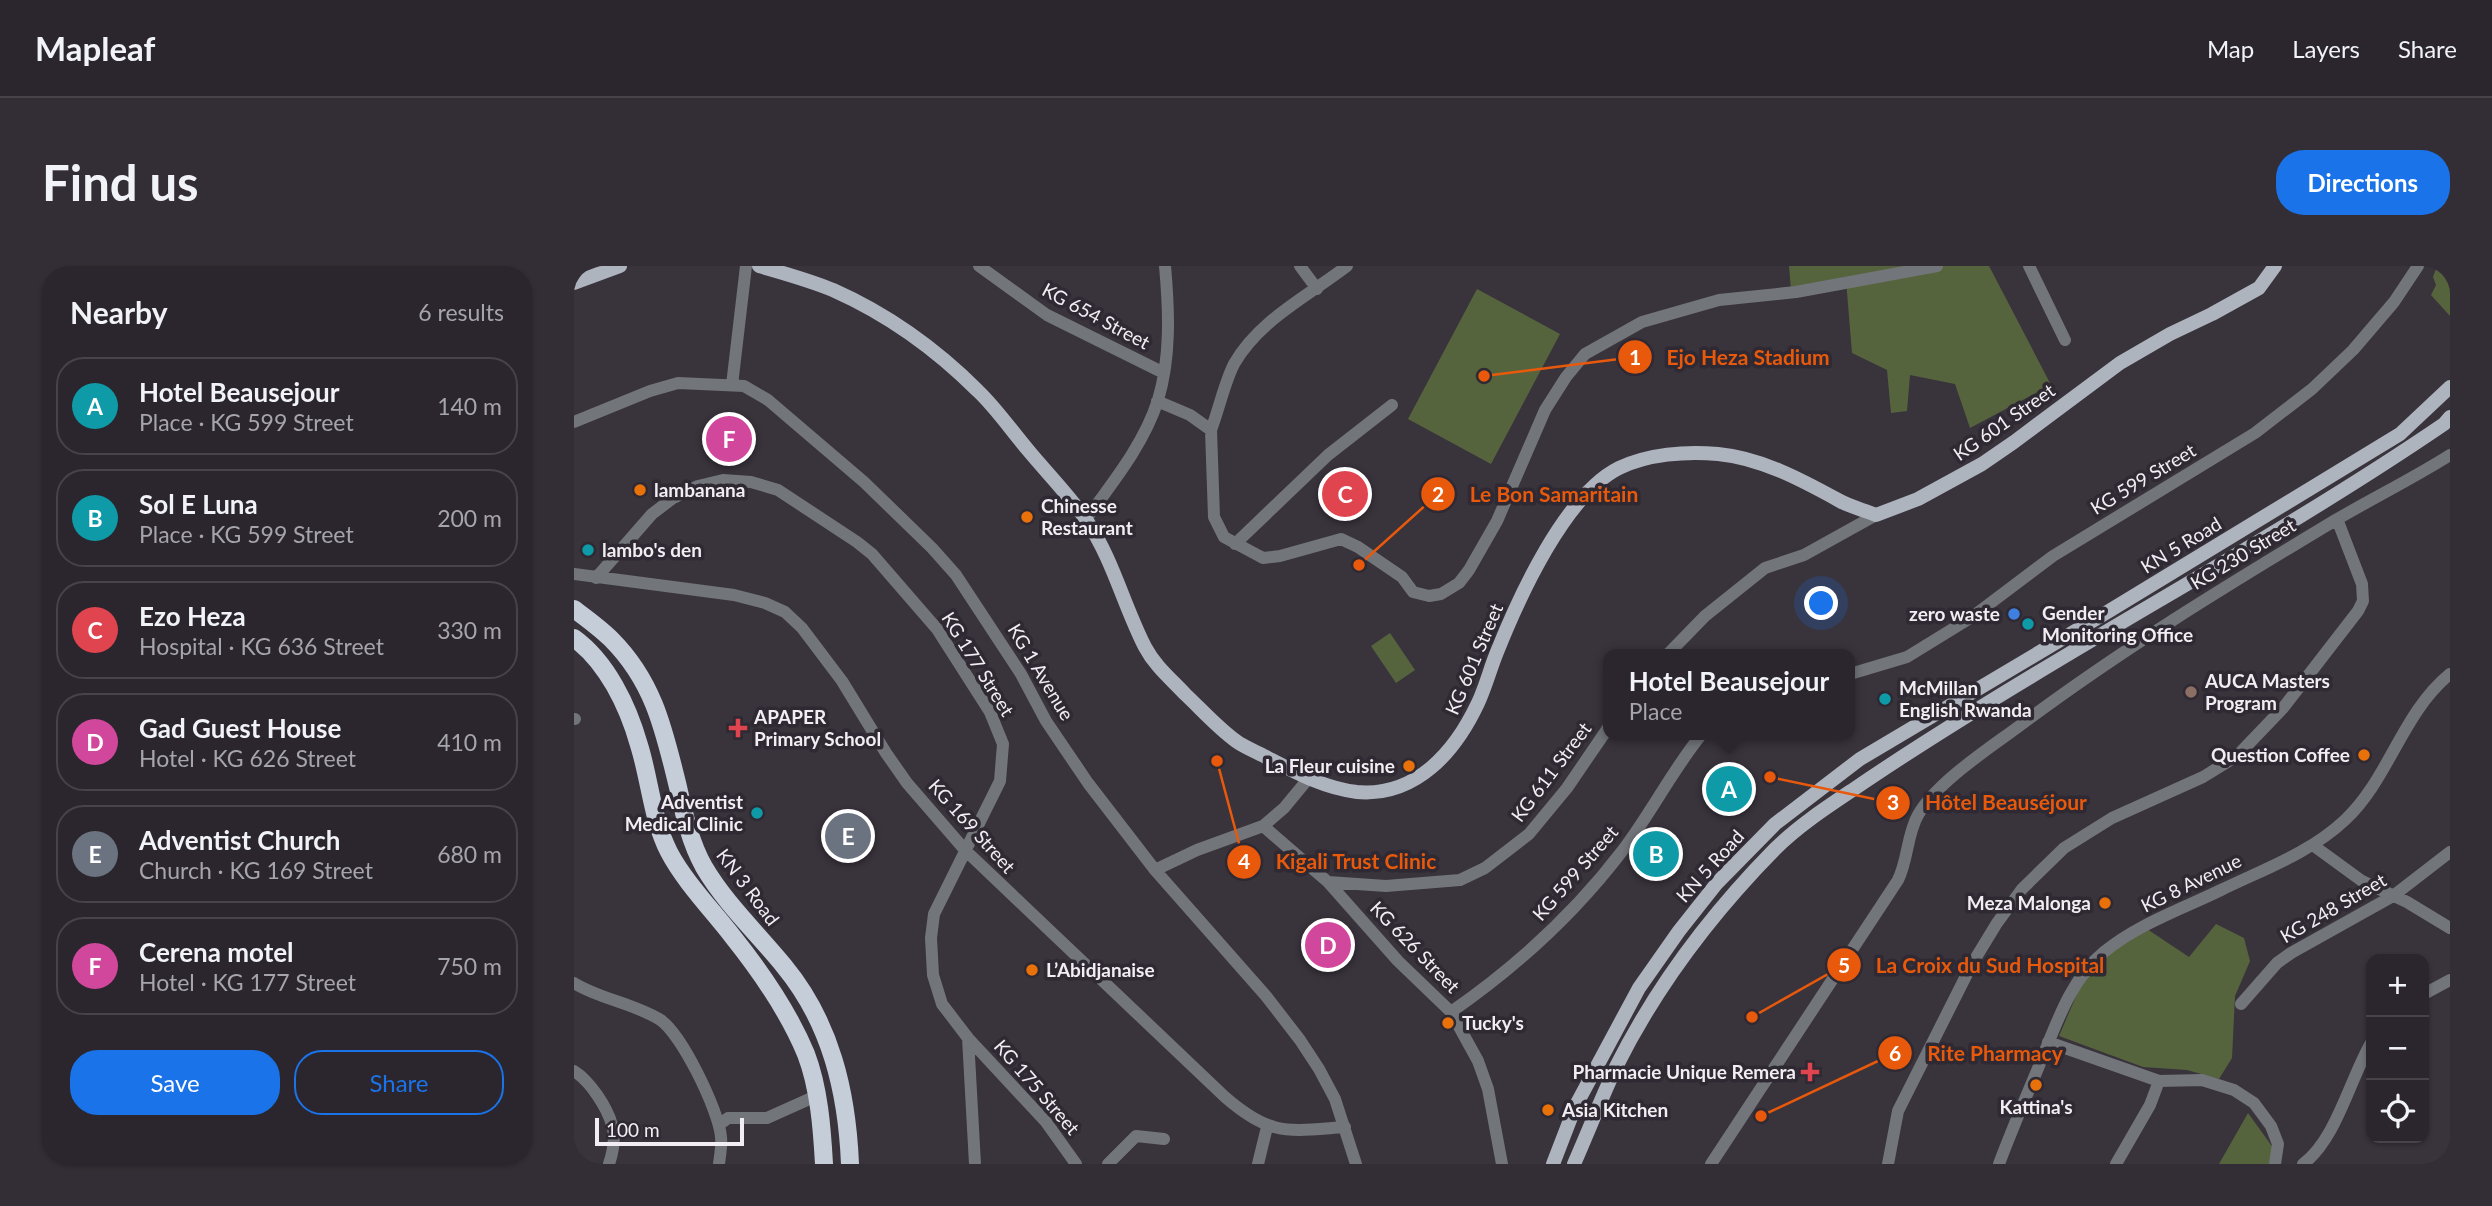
<!DOCTYPE html>
<meta charset="utf-8">
<style>
body{margin:0;font-family:Lato,sans-serif;background:#332e35;color:#f1f3f6}
.controls{position:absolute;right:21px;bottom:21px;display:grid;overflow:hidden;border-radius:14px;box-shadow:0 2px 5px #0004}
.controls button{width:63px;height:63px;display:grid;place-items:center;padding:0;border:0;border-bottom:2px solid #474349;background:#2b262d;color:#f1f3f6;font:35px sans-serif}
.scale{position:absolute;left:21px;bottom:18px;width:149px;box-sizing:border-box;padding-left:7px;border:4px solid #f1edf3;border-top:0;font-size:19px;line-height:24px;white-space:nowrap;color:#f1edf3;-webkit-text-stroke:5px #2e2932;paint-order:stroke}
.you{position:absolute;left:1248px;top:338px;width:24px;height:24px;margin:-18px;border:5px solid #fff;border-radius:50%;background:#1a73e8;box-shadow:0 0 0 10px #1a73e833}
.badge{display:grid;place-items:center;width:46px;height:46px;border-radius:50%;background:#1a73e8;color:#fff;font-size:23px;font-weight:700}
.pin{position:absolute;translate:-50% -50%;border:4px solid #fff;box-shadow:0 2px 7px #0006}
.popup{position:absolute;left:1029px;top:383px;width:252px;height:91px;box-sizing:border-box;display:grid;place-content:center;border-radius:14px;background:#2b262d;filter:drop-shadow(0 2px 5px #0005);font-size:23px;white-space:nowrap;color:#a6a5aa}
.popup b{font-size:26px;color:#f1f3f6}
.popup::after{content:'';position:absolute;left:50%;top:100%;margin-left:-14px;border:14px solid transparent;border-top-color:#2b262d}
.list{margin:0;padding:0;list-style:none}
h2{display:flex;justify-content:space-between;align-items:center;height:91px;margin:0;padding:0 28px;font-size:30px}
h2 small{font-size:23px;font-weight:400;color:#a6a5aa}
.list li{display:grid;grid-template-columns:46px 1fr auto;gap:21px;align-items:center;box-sizing:border-box;height:98px;margin:0 14px 14px;padding:0 14px;border:2px solid #474349;border-radius:28px}
.list b{display:block;font-size:26px;white-space:nowrap}
.list p{margin:0;font-size:23px;white-space:nowrap;color:#a6a5aa}
.list em{font-size:23px;font-style:normal;color:#a6a5aa}
.actions{display:flex;gap:14px;padding:21px 28px}
.actions a{flex:1;padding:16px 0;border:2px solid #1a73e8;border-radius:28px;text-align:center;font-size:24px;color:#1a73e8}
.actions .main{background:#1a73e8;color:#fff}
.icon{flex:none;width:38px;height:38px;fill:none;stroke:currentColor;stroke-width:2;stroke-linecap:round;stroke-linejoin:round}
.map{position:relative;flex:none;width:1876px;height:898px;overflow:hidden;border-radius:28px}
header{display:flex;align-items:center;gap:42px;box-sizing:border-box;height:98px;padding:0 35px;background:#2b262d;border-bottom:2px solid #474349}
header strong{font-size:33px}
nav{display:flex;gap:38px;margin-inline-start:auto;font-size:24px}
.intro{display:flex;align-items:center;justify-content:space-between;box-sizing:border-box;height:168px;padding:0 42px}
h1{margin:0;font-size:49px}
.button{padding:18px 32px;border-radius:28px;background:#1a73e8;color:#fff;font-size:24px;font-weight:700}
main{display:flex;gap:42px;padding:0 42px}
aside{flex:1;background:#2b262d;border-radius:28px;box-shadow:0 2px 5px #0004}
.map>svg:first-child{display:block}
.green{fill:#56643e}
.lines{fill:none;stroke-linecap:round;stroke-linejoin:round}
.minor{stroke:#72757a;stroke-width:12}
.major{stroke:#aeb4be;stroke-width:14}
.highway{stroke:#c5cdd9;stroke-width:18}
.food-dot{fill:#e8710a;stroke:#2e2932;stroke-width:2.5}
.culture-dot{fill:#0f9aa8;stroke:#2e2932;stroke-width:2.5}
.shop-dot{fill:#3f7fe0;stroke:#2e2932;stroke-width:2.5}
.education-dot{fill:#8d6e63;stroke:#2e2932;stroke-width:2.5}
.health-dot{fill:#e0444e;stroke:#2e2932;stroke-width:2.5}
.labels{text-anchor:middle;stroke-width:7;stroke-linejoin:round;paint-order:stroke}
.street-label{font-size:19px;fill:#f1edf3;stroke:#2e2932}
.poi-label{font-size:19px;font-weight:bold;fill:#f1edf3;stroke:#2e2932;text-anchor:start}
.leader{fill:none;stroke:#e8590c;stroke-width:2.5}
.callout-dot{fill:#e8590c;stroke:#2e2932;stroke-width:2.5}
.mark-label{font-size:21px;text-anchor:middle;font-weight:bold;fill:#fff}
.callout-label{font-size:21px;text-anchor:middle;font-weight:bold;fill:#e8590c;stroke:#2e2932;stroke-width:7;stroke-linejoin:round;paint-order:stroke}
</style>
<header>
<strong>Mapleaf</strong>
<nav><a>Map</a><a>Layers</a><a>Share</a></nav>
</header>
<div class="intro"><h1>Find us</h1><a class="button">Directions</a></div>
<main>
<aside>
<h2>Nearby<small>6 results</small></h2>
<ul class="list">
<li><span class="badge" style="background:#0f9aa8">A</span><div><b>Hotel Beausejour</b><p>Place · KG 599 Street</p></div><em>140 m</em></li>
<li><span class="badge" style="background:#0f9aa8">B</span><div><b>Sol E Luna</b><p>Place · KG 599 Street</p></div><em>200 m</em></li>
<li><span class="badge" style="background:#e0444e">C</span><div><b>Ezo Heza</b><p>Hospital · KG 636 Street</p></div><em>330 m</em></li>
<li><span class="badge" style="background:#d1479c">D</span><div><b>Gad Guest House</b><p>Hotel · KG 626 Street</p></div><em>410 m</em></li>
<li><span class="badge" style="background:#6b7280">E</span><div><b>Adventist Church</b><p>Church · KG 169 Street</p></div><em>680 m</em></li>
<li><span class="badge" style="background:#d1479c">F</span><div><b>Cerena motel</b><p>Hotel · KG 177 Street</p></div><em>750 m</em></li>
</ul>
<div class="actions"><a class="main">Save</a><a>Share</a></div>
</aside>
<div class="map">
<svg width="1876" height="898" viewBox="0 0 1876 898">
<rect width="100%" height="100%" fill="#39333c"/>
<path class="green" d="M1215,0H1415L1477,119L1396,162L1381,118L1336,109L1333,145L1317,147L1313,104L1278,87L1272,14L1217,24Z
M1863,0H1876V50L1857,29L1862,19L1859,11Z
M903,23L986,68L917,198L834,153Z
M816,367L841,404L822,417L797,380Z
M1642,658L1670,672L1676,695L1661,730L1658,792L1645,813L1613,804L1569,801L1485,770L1509,714L1533,683L1573,663L1615,691Z
M1674,847L1700,883L1695,898H1645Z"/>
<g class="lines">
<path class="minor" d="M405,0L473,49L590,107
M726,0L743,23
M1455,0L1491,74
M158,119L172,0
M583,135L616,149L637,164L640,251L650,271L689,292L706,290L767,273L784,281L828,311L839,326L855,330L867,328L885,317L895,304L923,255L971,144L992,111L1011,88L1068,56L1145,34L1222,26L1363,0
M0,156L76,125L104,117L170,120L194,134L290,216L358,282L382,309L447,408L472,455L514,517L581,604L692,730L726,774L745,803L761,833L782,898
M637,164C645,143 650,118 660,98C685,54 734,30 773,0
M512,253C539,216 570,178 584,134C597,91 595,44 591,0
M661,278L754,189L818,139
M0,308L160,329L191,337L211,346L228,362L268,415L312,487L333,517L391,584L651,831C697,871 714,865 771,861
M22,312L78,248L99,232L124,220L149,214L177,216L204,224L283,276L298,288L363,363L416,446L429,478L426,515L360,648L357,672L359,709L368,738L394,772L401,898
M1094,388L1131,350L1191,302L1230,289L1302,249
M1276,408L1333,391L1398,351L1479,290L1681,167L1738,123L1779,84L1820,36L1844,0
M0,453H1
M689,560L754,616L812,620L886,614L911,602L955,568L993,522L1034,462
M1740,580L1788,615L1833,636L1876,662
M581,604L623,584L689,560L710,542L734,513
M754,616L824,695L877,746L904,795L914,823L928,898
M0,717C26,733 58,737 85,753C107,766 145,845 147,871C148,880 146,889 145,898
M1850,728L1876,714
M1667,738L1703,697L1717,687L1819,630L1876,586
M877,746C942,701 1001,647 1049,584C1077,547 1098,505 1127,469
M394,772L472,856L502,898
M1474,776L1585,815L1628,814L1660,824L1680,837L1697,860L1704,878L1701,898
M0,805C16,815 33,841 38,859C42,872 39,886 35,898
M145,859L154,852H193L242,830
M534,898L562,870L590,873
M684,898L693,861
M1137,898L1324,614C1334,594 1333,568 1344,549C1362,517 1414,483 1444,461C1545,385 1652,320 1760,255C1799,232 1838,213 1876,189
M1314,898L1324,845L1398,698L1423,657L1448,623L1490,582L1538,552L1629,511L1663,490L1709,442L1784,345L1789,335L1788,318L1763,253
M1425,898C1438,863 1453,829 1467,795C1483,756 1497,713 1530,686C1564,658 1608,643 1647,624C1690,603 1736,587 1771,554C1815,513 1828,447 1876,408
M1542,898L1576,839L1585,815
M1729,898C1762,874 1776,813 1797,777"/>
<path class="major" d="M185,0C209,7 235,14 259,24C313,48 362,83 404,125C422,142 437,164 454,184C473,207 496,230 513,255C539,294 550,340 571,381C581,400 597,413 611,428C628,444 644,462 662,475C670,481 681,485 690,490C719,505 749,522 783,526C842,531 881,486 904,437C912,420 916,403 923,386C945,331 991,229 1045,202C1074,188 1112,185 1144,188C1187,192 1228,214 1266,235C1277,241 1290,244 1302,249L1344,233L1408,198L1440,176L1546,97L1596,68L1638,48L1685,22L1701,0
M0,17L46,0
M979,898L1001,841L1065,722L1105,665L1143,617L1201,558L1286,493L1535,345L1826,168L1876,121
M1000,898C1014,866 1027,833 1042,801C1082,721 1138,647 1201,583C1224,560 1253,541 1280,523C1321,495 1362,469 1404,443C1558,347 1719,261 1870,158L1876,151"/>
<path class="highway" d="M0,343C12,352 26,362 37,373C80,416 90,464 104,521C110,548 116,576 130,601C151,637 184,668 210,700C257,757 273,826 276,898
M0,372C33,396 54,440 65,479C76,514 78,553 95,586C110,615 139,645 159,671C187,706 215,747 232,788C245,822 248,862 250,898"/>
</g>
<g class="food-dot">
<circle cx="66" cy="224" r="7"/>
<circle cx="453" cy="251" r="7"/>
<circle cx="1790" cy="489" r="7"/>
<circle cx="835" cy="500" r="7"/>
<circle cx="1531" cy="637" r="7"/>
<circle cx="458" cy="704" r="7"/>
<circle cx="874" cy="757" r="7"/>
<circle cx="1462" cy="819" r="7"/>
<circle cx="974" cy="844" r="7"/>
</g>
<g class="culture-dot">
<circle cx="14" cy="284" r="7"/>
<circle cx="1454" cy="358" r="7"/>
<circle cx="1311" cy="433" r="7"/>
<circle cx="183" cy="547" r="7"/>
</g>
<circle class="shop-dot" cx="1440" cy="348" r="7"/>
<circle class="education-dot" cx="1617" cy="426" r="7"/>
<g class="health-dot">
<path d="M160.5 451.5h7v7h7v7h-7v7h-7v-7h-7v-7h7z"/>
<path d="M1232.5 795.5h7v7h7v7h-7v7h-7v-7h-7v-7h7z"/>
</g>
<g class="labels">
<g class="street-label">
<text transform="translate(522 50) rotate(28)" y="7">KG 654 Street</text>
<text transform="translate(1430 156) rotate(-35)" y="7">KG 601 Street</text>
<text transform="translate(1569 213) rotate(-31)" y="7">KG 599 Street</text>
<text transform="translate(1607 279) rotate(-31)" y="7">KN 5 Road</text>
<text transform="translate(1669 288) rotate(-31)" y="7">KG 230 Street</text>
<text transform="translate(900 393) rotate(-67)" y="7">KG 601 Street</text>
<text transform="translate(404 398) rotate(58)" y="7">KG 177 Street</text>
<text transform="translate(467 406) rotate(59)" y="7">KG 1 Avenue</text>
<text transform="translate(977 506) rotate(-53)" y="7">KG 611 Street</text>
<text transform="translate(398 560) rotate(48)" y="7">KG 169 Street</text>
<text transform="translate(1136 600) rotate(-48)" y="7">KN 5 Road</text>
<text transform="translate(1001 607) rotate(-49)" y="7">KG 599 Street</text>
<text transform="translate(1617 617) rotate(-26)" y="7">KG 8 Avenue</text>
<text transform="translate(174 621) rotate(53)" y="7">KN 3 Road</text>
<text transform="translate(1759 642) rotate(-30)" y="7">KG 248 Street</text>
<text transform="translate(841 681) rotate(46)" y="7">KG 626 Street</text>
<text transform="translate(463 821) rotate(49)" y="7">KG 175 Street</text>
</g>
<g class="poi-label">
<text x="80" y="231">lambanana</text>
<text x="467" y="247">Chinesse<tspan x="467" dy="22">Restaurant</tspan></text>
<text x="28" y="291">lambo's den</text>
<text x="1468" y="354">Gender<tspan x="1468" dy="22">Monitoring Office</tspan></text>
<text x="1426" y="355" text-anchor="end">zero waste</text>
<text x="1631" y="422">AUCA Masters<tspan x="1631" dy="22">Program</tspan></text>
<text x="1325" y="429">McMillan<tspan x="1325" dy="22">English Rwanda</tspan></text>
<text x="180" y="458">APAPER<tspan x="180" dy="22">Primary School</tspan></text>
<text x="1776" y="496" text-anchor="end">Question Coffee</text>
<text x="821" y="507" text-anchor="end">La Fleur cuisine</text>
<text x="169" y="543" text-anchor="end">Adventist<tspan x="169" dy="22">Medical Clinic</tspan></text>
<text x="1517" y="644" text-anchor="end">Meza Malonga</text>
<text x="472" y="711">L’Abidjanaise</text>
<text x="888" y="764">Tucky's</text>
<text x="1222" y="813" text-anchor="end">Pharmacie Unique Remera</text>
<text x="1462" y="848" text-anchor="middle">Kattina's</text>
<text x="988" y="851">Asia Kitchen</text>
</g>
</g>
<path class="leader" d="M910 110L1061 91M785 299L864 228M1196 511L1319 537M643 495L670 596M1178 751L1270 699M1187 850L1321 787"/>
<g class="callout-dot">
<circle cx="910" cy="110" r="7"/>
<circle cx="785" cy="299" r="7"/>
<circle cx="1196" cy="511" r="7"/>
<circle cx="643" cy="495" r="7"/>
<circle cx="1178" cy="751" r="7"/>
<circle cx="1187" cy="850" r="7"/>
<circle cx="1061" cy="91" r="18"/>
<circle cx="864" cy="228" r="18"/>
<circle cx="1319" cy="537" r="18"/>
<circle cx="670" cy="596" r="18"/>
<circle cx="1270" cy="699" r="18"/>
<circle cx="1321" cy="787" r="18"/>
</g>
<g class="mark-label">
<text x="1061" y="99">1</text>
<text x="864" y="236">2</text>
<text x="1319" y="544">3</text>
<text x="670" y="603">4</text>
<text x="1270" y="707">5</text>
<text x="1321" y="795">6</text>
</g>
<g class="callout-label">
<text x="1174" y="99">Ejo Heza Stadium</text>
<text x="980" y="236">Le Bon Samaritain</text>
<text x="1432" y="544">Hôtel Beauséjour</text>
<text x="782" y="603">Kigali Trust Clinic</text>
<text x="1416" y="707">La Croix du Sud Hospital</text>
<text x="1421" y="795">Rite Pharmacy</text>
</g>
</svg>
<div class="controls">
<button>+</button>
<button>−</button>
<button><svg class="icon" aria-label="locate" viewBox="0 0 24 24"><circle cx="12" cy="12" r="6"/><path d="M12 2v4M12 18v4M2 12h4M18 12h4"/></svg></button>
</div>
<div class="scale">100 m</div>
<div class="you"></div>
<div class="pin badge" style="left:1155px;top:523px;background:#0f9aa8">A</div>
<div class="popup"><b>Hotel Beausejour</b>Place</div>
<div class="pin badge" style="left:1082px;top:588px;background:#0f9aa8">B</div>
<div class="pin badge" style="left:771px;top:228px;background:#e0444e">C</div>
<div class="pin badge" style="left:754px;top:679px;background:#d1479c">D</div>
<div class="pin badge" style="left:274px;top:570px;background:#6b7280">E</div>
<div class="pin badge" style="left:155px;top:173px;background:#d1479c">F</div>
</div>
</main>
